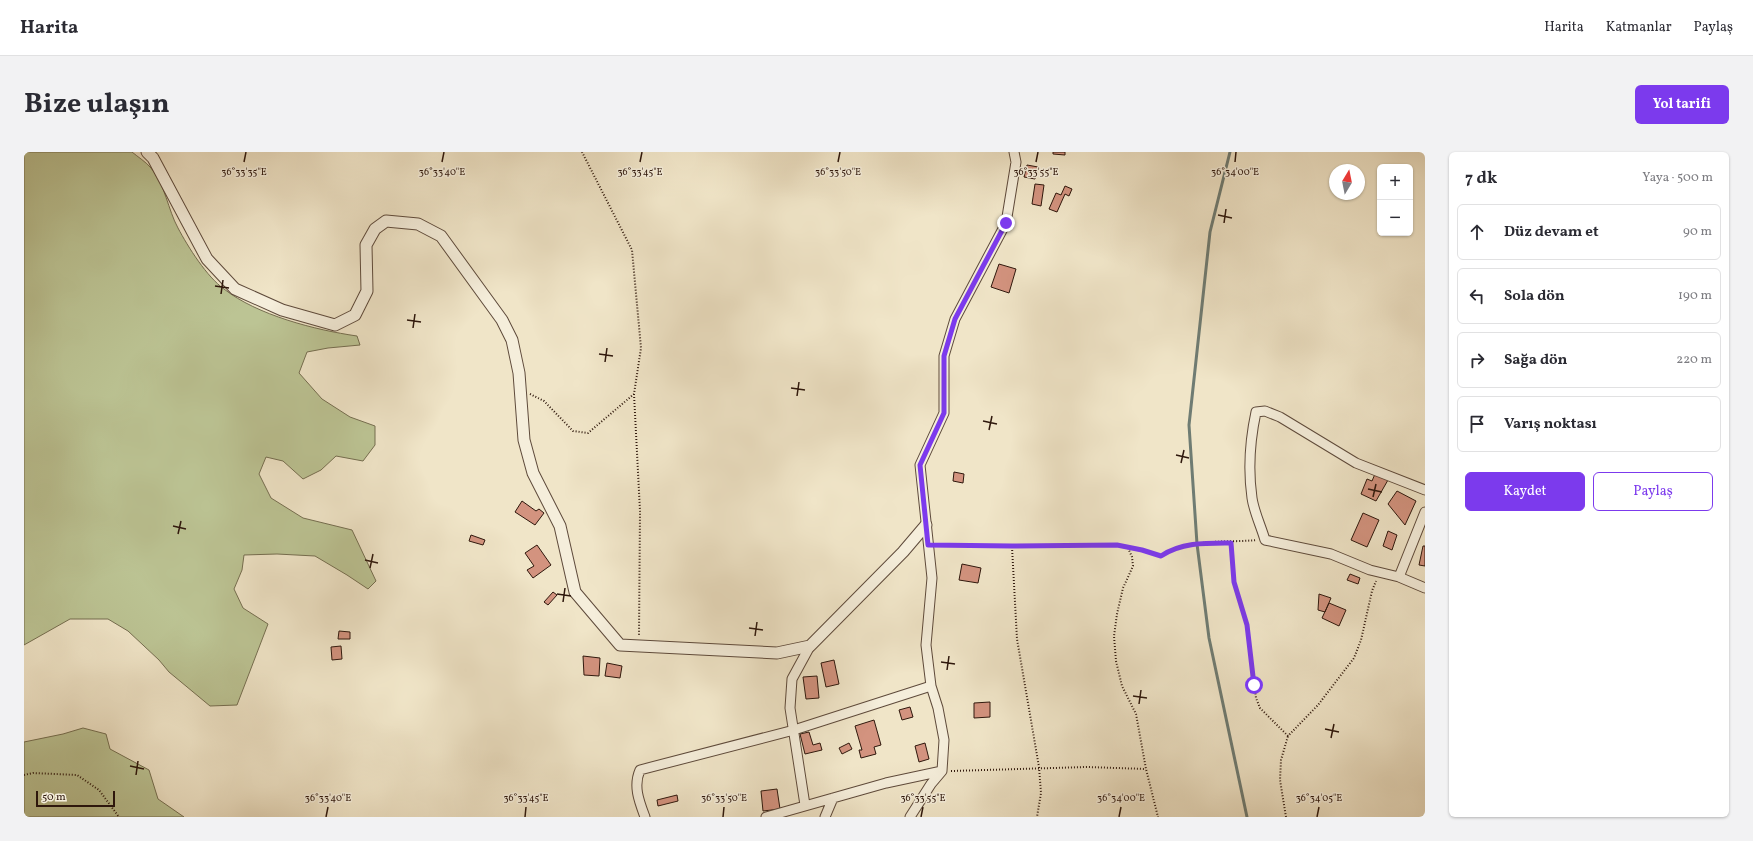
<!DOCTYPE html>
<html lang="tr">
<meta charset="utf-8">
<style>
body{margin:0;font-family:Vollkorn,serif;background:#f2f2f3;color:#2b2b33}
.controls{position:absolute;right:12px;top:12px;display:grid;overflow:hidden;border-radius:6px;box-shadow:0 1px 3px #0004}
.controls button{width:36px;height:36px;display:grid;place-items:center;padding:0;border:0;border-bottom:1px solid #e1e1e2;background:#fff;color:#2b2b33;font:20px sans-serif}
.compass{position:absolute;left:1305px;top:12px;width:36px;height:36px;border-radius:50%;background:#fff;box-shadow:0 1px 3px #0004;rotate:10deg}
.scale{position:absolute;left:12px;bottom:10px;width:79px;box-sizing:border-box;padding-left:4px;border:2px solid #2e170c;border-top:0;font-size:11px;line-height:14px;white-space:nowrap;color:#2e170c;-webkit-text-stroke:3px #f5eedb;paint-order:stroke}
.stop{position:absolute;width:12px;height:12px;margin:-9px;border:3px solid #7c3aed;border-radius:50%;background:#fff}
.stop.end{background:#7c3aed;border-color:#fff;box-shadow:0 1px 4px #0008}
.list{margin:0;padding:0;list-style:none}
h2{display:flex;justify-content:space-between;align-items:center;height:52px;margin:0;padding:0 16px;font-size:17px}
h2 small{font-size:13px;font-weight:400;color:#7c7c81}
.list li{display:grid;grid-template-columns:26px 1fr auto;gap:12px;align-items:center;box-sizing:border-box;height:56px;margin:0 8px 8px;padding:0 8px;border:1px solid #e1e1e2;border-radius:6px}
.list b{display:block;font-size:15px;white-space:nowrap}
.list em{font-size:13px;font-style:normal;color:#7c7c81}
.actions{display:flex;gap:8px;padding:12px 16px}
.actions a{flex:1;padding:9px 0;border:1px solid #7c3aed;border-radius:6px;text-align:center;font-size:14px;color:#7c3aed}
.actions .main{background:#7c3aed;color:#fff}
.icon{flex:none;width:22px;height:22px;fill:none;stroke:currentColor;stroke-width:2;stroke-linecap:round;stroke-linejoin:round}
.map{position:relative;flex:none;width:1401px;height:665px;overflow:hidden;border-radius:6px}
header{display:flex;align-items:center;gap:24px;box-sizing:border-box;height:56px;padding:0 20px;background:#fff;border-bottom:1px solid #e1e1e2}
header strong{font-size:19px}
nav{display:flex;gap:22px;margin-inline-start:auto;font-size:14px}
.intro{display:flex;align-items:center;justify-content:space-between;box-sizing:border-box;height:96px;padding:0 24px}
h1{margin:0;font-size:28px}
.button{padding:10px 18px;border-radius:6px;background:#7c3aed;color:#fff;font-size:14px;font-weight:700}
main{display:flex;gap:24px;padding:0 24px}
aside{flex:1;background:#fff;border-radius:6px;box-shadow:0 1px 3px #0004}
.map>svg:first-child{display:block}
.green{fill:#bcc494;stroke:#756e50}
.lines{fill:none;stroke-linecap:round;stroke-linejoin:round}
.stream{stroke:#6f7c73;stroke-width:3}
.building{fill:#d3937f;stroke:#2e170c}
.minor-casing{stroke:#5e4a3b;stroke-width:11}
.tertiary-casing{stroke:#5e4a3b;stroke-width:13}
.path{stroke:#2e170c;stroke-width:2;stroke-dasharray:1 2;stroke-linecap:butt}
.minor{stroke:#f5eedb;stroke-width:9}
.tertiary{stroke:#f5eedb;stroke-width:11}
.route{stroke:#7c3aed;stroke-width:5}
.ticks{fill:none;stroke:#2e170c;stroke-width:1.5}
.ticks-label{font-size:10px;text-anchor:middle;fill:#2e170c;stroke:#f5eedb;stroke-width:3;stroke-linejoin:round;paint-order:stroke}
</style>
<header>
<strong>Harita</strong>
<nav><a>Harita</a><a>Katmanlar</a><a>Paylaş</a></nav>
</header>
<div class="intro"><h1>Bize ulaşın</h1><a class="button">Yol tarifi</a></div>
<main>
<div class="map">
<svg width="1401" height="665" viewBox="0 0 1401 665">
<rect width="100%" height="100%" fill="#f0e5c8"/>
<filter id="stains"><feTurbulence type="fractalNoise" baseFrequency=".005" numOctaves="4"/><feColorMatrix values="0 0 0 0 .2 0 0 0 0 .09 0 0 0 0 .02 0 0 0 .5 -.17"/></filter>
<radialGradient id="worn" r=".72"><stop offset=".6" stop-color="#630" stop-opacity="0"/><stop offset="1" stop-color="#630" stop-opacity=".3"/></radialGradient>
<path class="green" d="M0,0H108C114,5 122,10 127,16C141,32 144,58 154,76C164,95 183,125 200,137C233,163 291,178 333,184L336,193L304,196L283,200L275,221L298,247L326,265L351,274V293L339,309L312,304L297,318L279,327L259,309L242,305L235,322L247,346L279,366L328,378L352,429L344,437L323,423L291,404L253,402L220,403L218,418L210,437L219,456L244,472L213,553L186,554L145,520L135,508L104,479L84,467H46L0,493Z
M59,576L82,582L86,597L125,618L134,647L160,665H0V590L39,582Z"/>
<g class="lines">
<path class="stream" d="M1206,0L1186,80L1165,273L1173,392L1185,486L1223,665"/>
</g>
<path class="building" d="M1029,0H1041V3L1029,2Z
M1003,13L1014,15L1011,27L1000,25Z
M1011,32L1020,33L1017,54L1008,52Z
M1041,34L1048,37L1045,44L1041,42L1033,60L1025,57L1032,41L1037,43Z
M975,112L992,117L985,141L967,135Z
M930,320L940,322L939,331L929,329Z
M1351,322L1364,328L1352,349L1337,342L1343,327L1348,329Z
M1373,339L1392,349L1381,373L1364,352Z
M498,349L512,359L515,357L520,361L511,373L491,360Z
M1339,361L1355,368L1343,395L1327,388Z
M1364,379L1373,383L1368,398L1359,394Z
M447,383L461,388L459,393L445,389Z
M513,393L527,413L509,426L503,418L510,414L501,401Z
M1399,394H1401V414L1395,413Z
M938,412L957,416L954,431L935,428Z
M1326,422L1336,426L1334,432L1323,428Z
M529,440L533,443L524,453L520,450Z
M1295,442L1307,446L1301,460L1294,458Z
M1305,451L1322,458L1315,474L1298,466Z
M315,479L326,480V487H314Z
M317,494L318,507L308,508L307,495Z
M559,504L576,506L575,524L560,523Z
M810,508L815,532L802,535L797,511Z
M583,511L598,514L596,526L581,524Z
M793,524L795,546L782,547L779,525Z
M966,550V565L950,566V551Z
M886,555L889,565L878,568L875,558Z
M850,568L857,593L850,595L852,602L837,606L835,598H838L831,574Z
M785,580L789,593L796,591L798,598L781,602L776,582Z
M825,591L828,597L818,602L815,596Z
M901,591L905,607L895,610L891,594Z
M753,637L756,657L739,659L737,639Z
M653,643L654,649L634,654L633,648Z"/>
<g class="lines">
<defs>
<path id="minor" d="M1401,338L1332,311L1256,265L1241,259L1232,260C1226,288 1224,318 1228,346C1230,360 1237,374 1241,388L1307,402L1346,418L1375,425L1401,436
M1375,425L1401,360
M781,653L766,556L768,527L786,494
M621,665C615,649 609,634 616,618L770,578L907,534
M742,665L862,631L918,619
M801,665L809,646
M886,665L907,632L918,619L920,588L914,556L907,534L902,493L908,426L896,313L920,261V204L931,167L982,71L992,10L990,0"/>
<path id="tertiary" d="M123,0L129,6L183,107L211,137L258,158L311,173L331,163L343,139L342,93L351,77L362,69L394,72L417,84L478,168L488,188L495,221L500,288L509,321L536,374L551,440L596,493L753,501L786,494L879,400L902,373"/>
</defs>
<use href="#minor" class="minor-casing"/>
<use href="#tertiary" class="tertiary-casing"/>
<path class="path" d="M506,242L520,249L549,279L564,281L610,242L617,196L608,98L558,0
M610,242L616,359L615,483
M1207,391L1210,430L1223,473L1232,546L1236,556L1264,584L1294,553L1330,506L1337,488L1348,439L1352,429
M913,393L988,395L1093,393L1118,398L1137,404C1163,386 1202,391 1233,388
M988,395L993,487L1015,615L1017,641L1013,665
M1104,396L1108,405L1109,414L1099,436L1093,462L1090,484L1092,509L1098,534L1112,562L1122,617L1134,665
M927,619L1063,615L1122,617
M0,623L9,621L53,623L75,638L95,665
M1262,665L1256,628L1257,608L1264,584"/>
<use href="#minor" class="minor"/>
<use href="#tertiary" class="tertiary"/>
</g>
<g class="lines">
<path class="route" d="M982,71L931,167L920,204V261L896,313L904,393L988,394L1093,393L1118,398L1137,404C1158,390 1183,391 1207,391L1210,430L1223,473L1230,533"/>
</g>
<path class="ticks" d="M220,10L222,0M418,10L420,0M616,10L618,0M814,10L816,0M1012,10L1014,0M1211,10L1212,0M1194,63L1208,66M1200,71L1202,57M191,134L205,136M197,142L199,128M383,168L397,170M389,176L391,162M575,202L589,204M581,210L583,196M767,236L781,238M773,244L775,230M959,269L973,272M965,278L968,264M1152,303L1165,306M1157,311L1160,298M1344,337L1358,340M1349,345L1352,332M149,374L162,377M154,382L157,369M341,408L354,411M346,416L349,402M533,442L547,444M539,450L541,436M725,476L739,478M731,484L733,470M917,510L931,512M923,518L925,504M1109,544L1123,546M1115,552L1117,538M1301,577L1315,580M1307,586L1310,572M106,614L120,617M112,623L114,609M302,665L304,655M501,665L502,655M699,665L700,655M897,665L899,655M1095,665L1097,655M1293,665L1295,655"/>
<g class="ticks-label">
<text x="220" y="23">36°33'35"E</text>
<text x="418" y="23">36°33'40"E</text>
<text x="616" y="23">36°33'45"E</text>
<text x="814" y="23">36°33'50"E</text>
<text x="1012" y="23">36°33'55"E</text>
<text x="1211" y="23">36°34'00"E</text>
<text x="304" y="649">36°33'40"E</text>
<text x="502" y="649">36°33'45"E</text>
<text x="700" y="649">36°33'50"E</text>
<text x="899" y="649">36°33'55"E</text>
<text x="1097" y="649">36°34'00"E</text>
<text x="1295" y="649">36°34'05"E</text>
</g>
<rect width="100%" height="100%" filter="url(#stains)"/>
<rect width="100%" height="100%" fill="url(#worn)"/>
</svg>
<div class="controls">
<button>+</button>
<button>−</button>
</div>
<svg class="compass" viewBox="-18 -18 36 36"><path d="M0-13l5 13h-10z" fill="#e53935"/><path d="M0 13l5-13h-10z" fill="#7c7c81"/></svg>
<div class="scale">50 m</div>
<div class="stop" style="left:1230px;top:533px"></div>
<div class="stop end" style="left:982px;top:71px"></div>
</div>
<aside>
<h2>7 dk<small>Yaya · 500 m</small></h2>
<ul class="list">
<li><svg class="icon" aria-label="ahead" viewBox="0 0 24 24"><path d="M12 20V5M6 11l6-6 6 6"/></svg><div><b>Düz devam et</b></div><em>90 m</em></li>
<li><svg class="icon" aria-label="left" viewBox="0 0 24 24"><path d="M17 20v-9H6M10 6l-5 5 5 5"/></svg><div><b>Sola dön</b></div><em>190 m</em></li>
<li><svg class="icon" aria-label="right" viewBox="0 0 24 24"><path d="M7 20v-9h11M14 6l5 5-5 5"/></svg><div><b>Sağa dön</b></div><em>220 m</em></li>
<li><svg class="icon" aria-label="arrive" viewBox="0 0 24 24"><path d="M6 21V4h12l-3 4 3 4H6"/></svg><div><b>Varış noktası</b></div></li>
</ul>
<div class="actions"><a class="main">Kaydet</a><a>Paylaş</a></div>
</aside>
</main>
